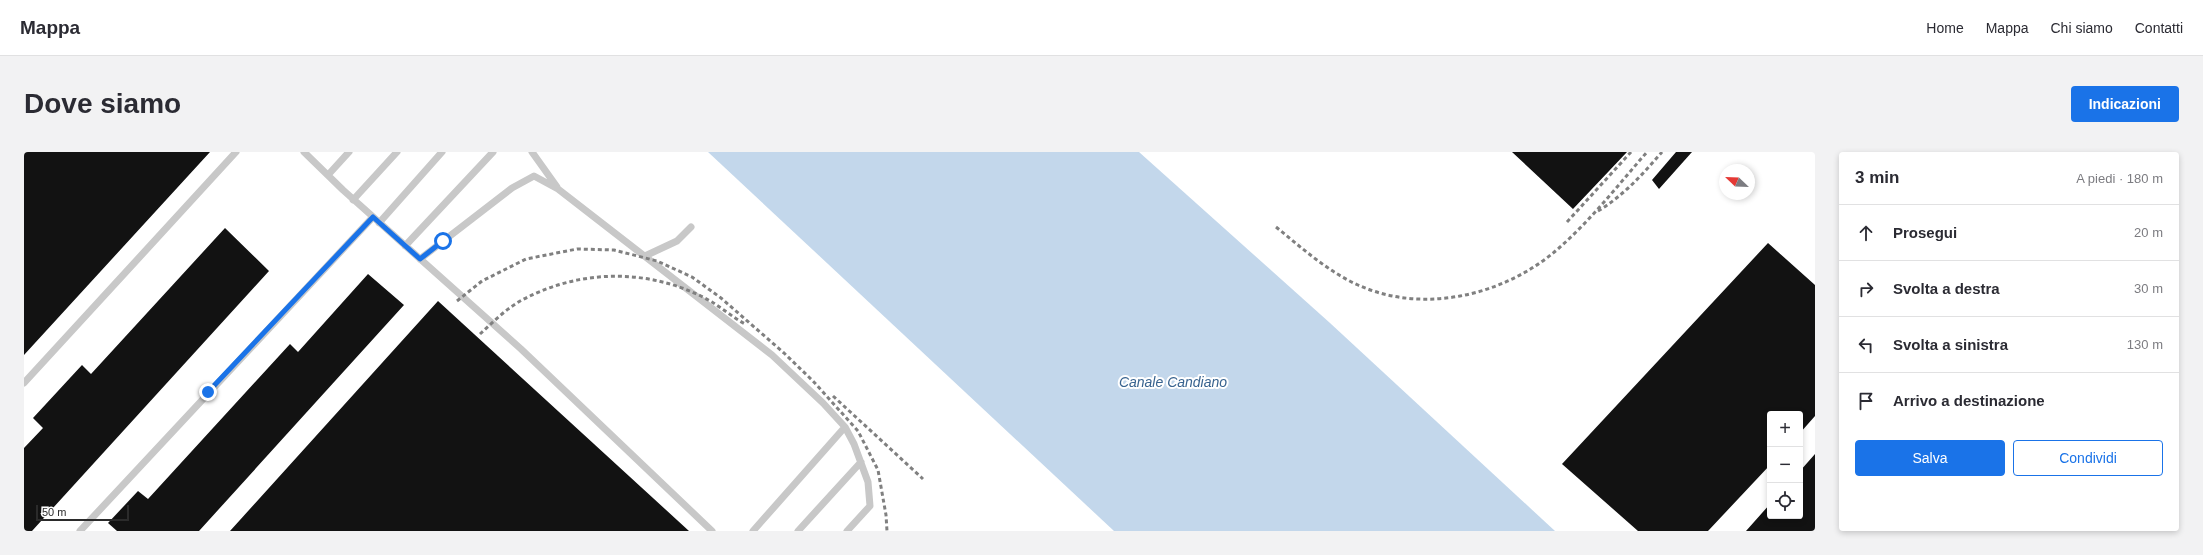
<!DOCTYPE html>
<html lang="it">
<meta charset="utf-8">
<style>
body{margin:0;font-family:Helvetica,sans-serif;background:#f2f2f3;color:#2b2b33}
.controls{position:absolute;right:12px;bottom:12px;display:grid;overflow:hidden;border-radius:4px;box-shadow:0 2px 6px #0003}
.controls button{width:36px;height:36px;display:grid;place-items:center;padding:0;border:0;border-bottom:1px solid #e1e1e2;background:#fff;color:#2b2b33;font:20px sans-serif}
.compass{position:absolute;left:1695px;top:12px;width:36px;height:36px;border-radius:50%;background:#fff;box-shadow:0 2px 6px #0003;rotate:293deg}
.scale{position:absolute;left:12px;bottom:10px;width:93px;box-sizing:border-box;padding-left:4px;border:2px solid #2b2b2b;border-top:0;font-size:11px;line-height:14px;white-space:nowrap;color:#2b2b2b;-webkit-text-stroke:3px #fff;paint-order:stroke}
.stop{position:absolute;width:12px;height:12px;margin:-9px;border:3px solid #1a73e8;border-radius:50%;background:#fff}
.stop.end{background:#1a73e8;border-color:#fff;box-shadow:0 1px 4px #0008}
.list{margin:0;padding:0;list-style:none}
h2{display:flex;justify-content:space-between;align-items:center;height:52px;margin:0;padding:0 16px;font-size:17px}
h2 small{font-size:13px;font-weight:400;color:#7c7c81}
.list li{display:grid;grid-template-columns:26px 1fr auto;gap:12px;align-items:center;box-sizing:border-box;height:56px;padding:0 16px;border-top:1px solid #e1e1e2}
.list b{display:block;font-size:15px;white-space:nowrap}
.list em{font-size:13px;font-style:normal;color:#7c7c81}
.actions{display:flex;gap:8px;padding:12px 16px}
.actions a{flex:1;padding:9px 0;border:1px solid #1a73e8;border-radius:4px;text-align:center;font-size:14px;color:#1a73e8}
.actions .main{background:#1a73e8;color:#fff}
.icon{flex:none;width:22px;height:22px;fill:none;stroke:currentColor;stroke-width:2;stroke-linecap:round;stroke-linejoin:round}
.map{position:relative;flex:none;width:1791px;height:379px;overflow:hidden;border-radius:4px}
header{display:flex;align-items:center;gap:24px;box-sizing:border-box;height:56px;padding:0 20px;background:#fff;border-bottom:1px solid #e1e1e2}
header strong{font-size:19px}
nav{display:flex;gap:22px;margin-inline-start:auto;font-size:14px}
.intro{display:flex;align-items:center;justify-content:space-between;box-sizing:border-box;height:96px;padding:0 24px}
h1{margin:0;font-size:28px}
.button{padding:10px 18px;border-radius:4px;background:#1a73e8;color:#fff;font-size:14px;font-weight:700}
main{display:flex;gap:24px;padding:0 24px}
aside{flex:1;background:#fff;border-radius:4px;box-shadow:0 2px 6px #0003}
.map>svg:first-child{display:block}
.water{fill:#c3d7eb}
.building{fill:#121212}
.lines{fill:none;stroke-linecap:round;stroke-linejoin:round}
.lane{stroke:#c8c8c8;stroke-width:7}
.rail{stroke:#808080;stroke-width:3;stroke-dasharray:4 3;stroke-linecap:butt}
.route{stroke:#1a73e8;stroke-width:5}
.labels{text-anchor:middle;stroke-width:4;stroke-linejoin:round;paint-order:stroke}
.water-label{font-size:14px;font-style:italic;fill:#38638f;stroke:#fff}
</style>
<header>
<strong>Mappa</strong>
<nav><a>Home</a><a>Mappa</a><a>Chi siamo</a><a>Contatti</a></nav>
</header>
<div class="intro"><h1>Dove siamo</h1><a class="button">Indicazioni</a></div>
<main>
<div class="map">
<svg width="1791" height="379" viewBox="0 0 1791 379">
<rect width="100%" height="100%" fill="#fff"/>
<path class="water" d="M684,0H1115L1306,171L1531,379H1090Z"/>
<path class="building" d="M0,0H186L0,203Z
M1488,0H1603L1549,57Z
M1652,0H1668L1635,37L1628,28Z
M201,76L245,119L8,379H0V296L19,276L9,266L58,213L67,222Z
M1744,91L1791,133V264L1776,281V262H1746V313L1684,379H1614L1538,312Z
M344,122L380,153L175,379H93L84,371L114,339L124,347L266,192L274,200Z
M414,149L665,379H206Z
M1791,302V379H1722L1746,352V364H1776V319Z"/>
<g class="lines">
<path class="lane" d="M280,0L319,38L497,197L688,379
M508,0L533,35
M304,23L325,0
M329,48L373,0
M355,71L418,0
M381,94L469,0
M621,104L653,89L667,75
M396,107L488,36L510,24L534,37L748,203L799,251L821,275L830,292L844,330L846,354L823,379
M0,231L212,0
M56,379L349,65
M729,379L821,275
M774,379L837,310"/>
<path class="rail" d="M1574,59C1599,44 1619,22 1638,0
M1543,70L1607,0
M1252,75C1278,96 1303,119 1334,133C1400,163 1482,143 1535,96C1567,68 1595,32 1623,0
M433,149L458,129L502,107L553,97L590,98L633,109L668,125L697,146L760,201L789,229L834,279L854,318L862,363L863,379
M456,182C469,170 483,156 498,148C558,116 629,116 688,150C699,157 710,166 721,172
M809,244L899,327"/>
</g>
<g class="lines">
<path class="route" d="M184,240L349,65L396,107L419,89"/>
</g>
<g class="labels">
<g class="water-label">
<text x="1149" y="235">Canale Candiano</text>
</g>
</g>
</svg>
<div class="controls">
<button>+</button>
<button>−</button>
<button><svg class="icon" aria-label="locate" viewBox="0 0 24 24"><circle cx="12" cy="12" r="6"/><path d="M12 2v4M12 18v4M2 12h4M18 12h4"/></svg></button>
</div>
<svg class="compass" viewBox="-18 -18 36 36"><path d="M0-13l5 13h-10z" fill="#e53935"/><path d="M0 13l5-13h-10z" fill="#7c7c81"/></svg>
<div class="scale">50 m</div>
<div class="stop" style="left:419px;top:89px"></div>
<div class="stop end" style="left:184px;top:240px"></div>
</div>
<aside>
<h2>3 min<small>A piedi · 180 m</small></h2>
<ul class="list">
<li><svg class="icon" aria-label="ahead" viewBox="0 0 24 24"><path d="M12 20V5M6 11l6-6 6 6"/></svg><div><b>Prosegui</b></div><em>20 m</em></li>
<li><svg class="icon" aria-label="right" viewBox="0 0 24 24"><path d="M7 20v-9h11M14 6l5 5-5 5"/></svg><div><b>Svolta a destra</b></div><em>30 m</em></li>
<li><svg class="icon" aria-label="left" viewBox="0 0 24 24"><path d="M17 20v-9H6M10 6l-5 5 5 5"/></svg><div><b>Svolta a sinistra</b></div><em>130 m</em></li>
<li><svg class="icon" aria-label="arrive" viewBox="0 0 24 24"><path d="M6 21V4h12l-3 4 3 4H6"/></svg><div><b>Arrivo a destinazione</b></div></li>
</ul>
<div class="actions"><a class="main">Salva</a><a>Condividi</a></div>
</aside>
</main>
